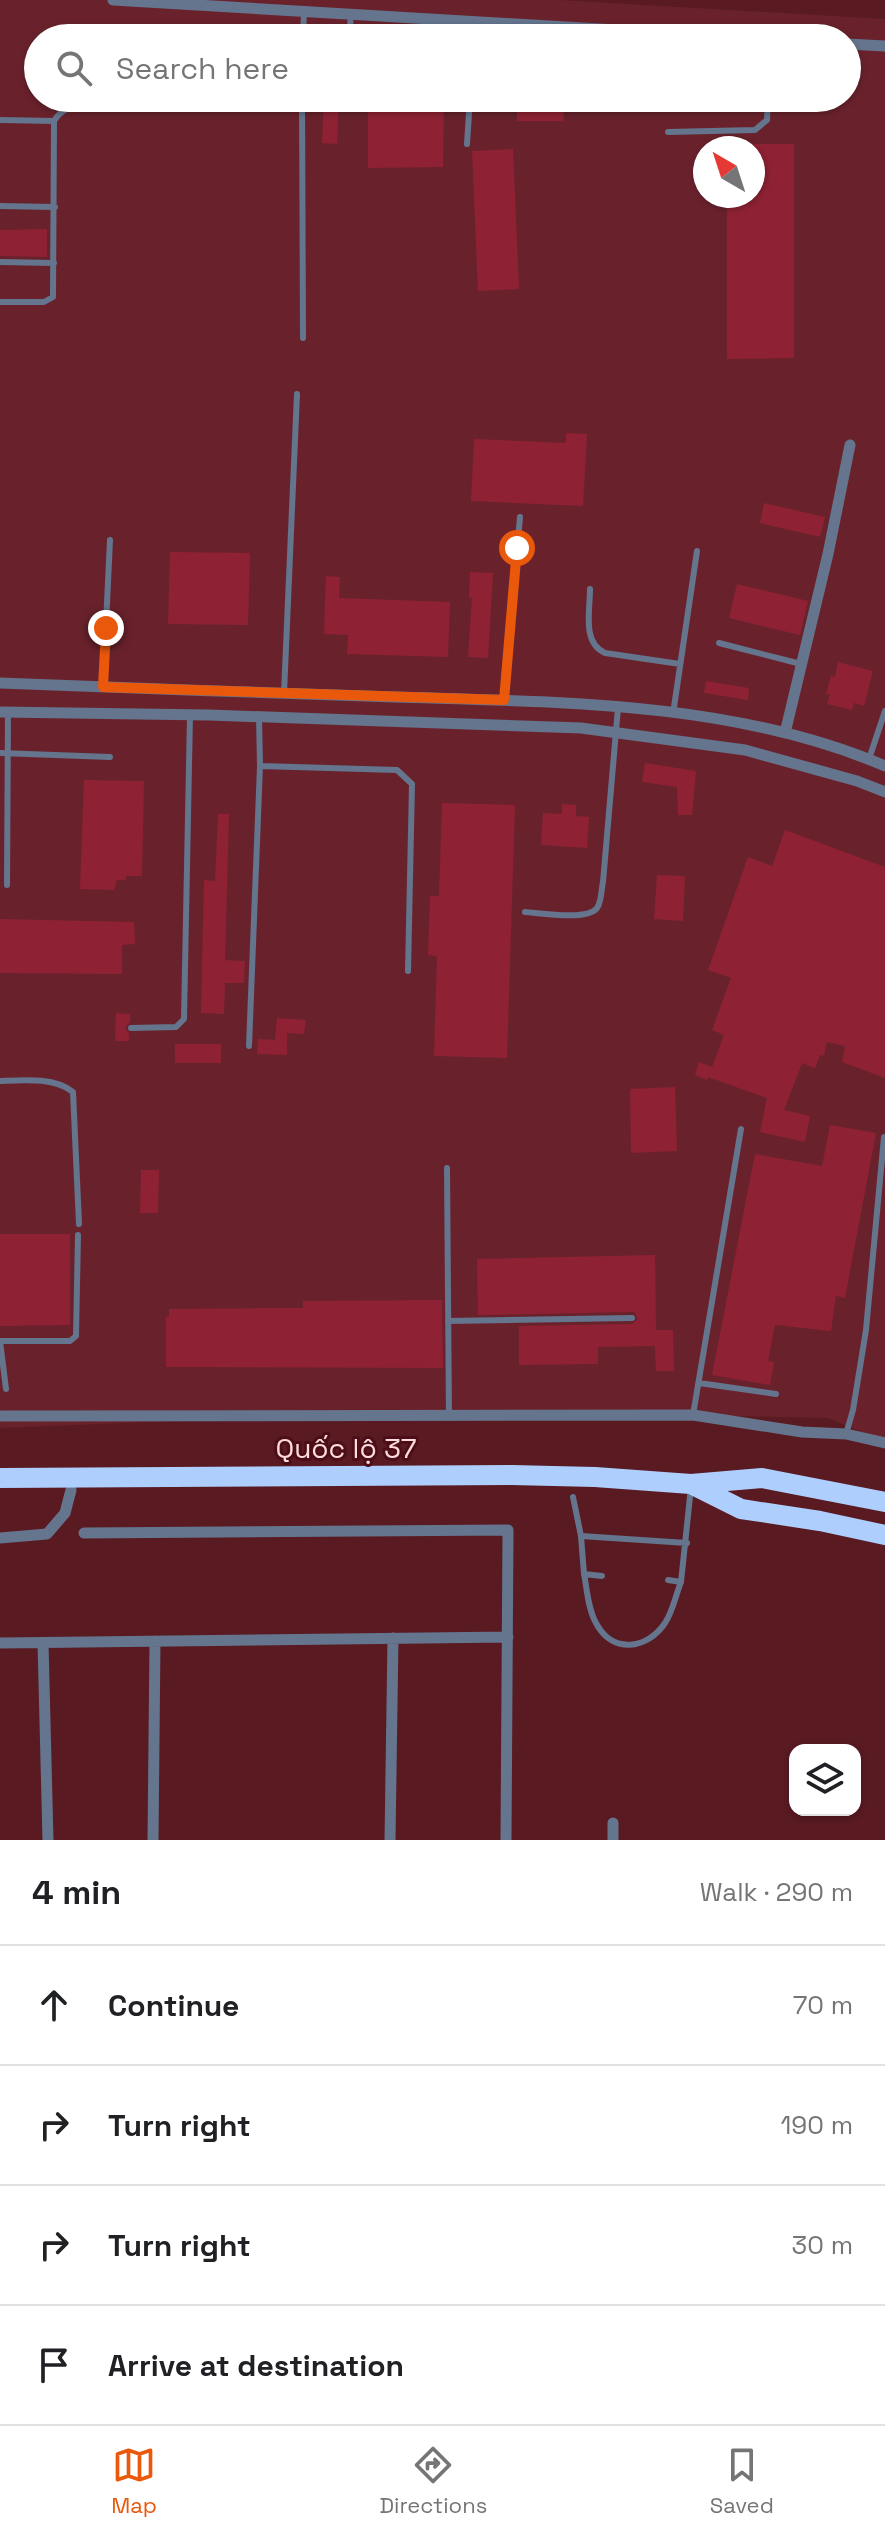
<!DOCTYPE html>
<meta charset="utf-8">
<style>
body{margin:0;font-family:"Space Grotesk",sans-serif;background:#f6f6f6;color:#202124}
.controls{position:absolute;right:24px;bottom:24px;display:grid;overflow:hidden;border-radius:16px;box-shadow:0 2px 6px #0004}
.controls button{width:72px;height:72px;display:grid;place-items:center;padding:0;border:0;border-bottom:2px solid #e0e0e0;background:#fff;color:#202124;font:40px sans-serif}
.compass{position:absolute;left:693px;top:136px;width:72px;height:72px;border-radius:50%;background:#fff;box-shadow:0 2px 6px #0004;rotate:321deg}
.stop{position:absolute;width:24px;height:24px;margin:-18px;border:6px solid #ea580c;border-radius:50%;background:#fff}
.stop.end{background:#ea580c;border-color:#fff;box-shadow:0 2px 8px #0008}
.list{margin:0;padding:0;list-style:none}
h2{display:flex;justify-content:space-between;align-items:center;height:104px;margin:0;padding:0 32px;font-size:34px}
h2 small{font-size:26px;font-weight:400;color:#757577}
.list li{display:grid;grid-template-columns:52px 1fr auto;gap:24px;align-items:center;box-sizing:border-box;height:120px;padding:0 32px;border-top:2px solid #e0e0e0}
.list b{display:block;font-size:30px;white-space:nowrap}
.list em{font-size:26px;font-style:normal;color:#757577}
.icon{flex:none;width:44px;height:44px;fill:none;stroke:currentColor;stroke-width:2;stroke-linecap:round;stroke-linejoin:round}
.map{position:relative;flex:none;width:885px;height:1840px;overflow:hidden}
.search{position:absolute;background:#fff;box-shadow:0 2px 6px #0004;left:24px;right:24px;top:24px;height:88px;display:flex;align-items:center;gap:20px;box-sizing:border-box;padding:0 28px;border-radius:44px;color:#757577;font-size:30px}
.sheet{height:584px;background:#fff}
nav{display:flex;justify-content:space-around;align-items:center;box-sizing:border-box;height:112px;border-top:2px solid #e0e0e0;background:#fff;font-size:22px;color:#757577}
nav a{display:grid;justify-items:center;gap:4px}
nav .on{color:#ea580c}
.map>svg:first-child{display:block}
.built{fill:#69222c;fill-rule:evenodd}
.building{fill:#8e2234}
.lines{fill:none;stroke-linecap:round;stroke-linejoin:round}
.lane{stroke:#64758d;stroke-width:6}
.street{stroke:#64758d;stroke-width:11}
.highway{stroke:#aecffd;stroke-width:20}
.route{stroke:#ea580c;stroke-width:10}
.labels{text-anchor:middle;stroke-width:6;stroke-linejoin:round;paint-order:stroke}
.street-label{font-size:28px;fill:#fddcdc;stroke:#4d0e19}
</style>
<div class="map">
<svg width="885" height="1840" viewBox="0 0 885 1840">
<rect width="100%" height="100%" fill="#591a22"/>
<path class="built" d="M0,0H559L885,19V1442L828,1418L447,1410L0,1428ZM38,38H847V98H38ZM705,148H753V196H705Z"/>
<path class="building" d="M368,98H444L443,167L368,168Z
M517,98H563L564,121H517Z
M324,100L339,101L337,144L322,143Z
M753,144H794V358L727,359V196H753Z
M513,149L519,289L478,291L472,151Z
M47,229V257L0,256V230Z
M566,433L587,434L583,506L471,501L474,439L566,443Z
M764,503L825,517L820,537L760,523Z
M170,552L250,553L248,625L168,624Z
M470,572L493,573L488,658L468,657L472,598H469Z
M326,576L340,577L339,598L450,602L448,657L347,654L348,635L324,634Z
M737,584L808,601L800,635L729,618Z
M838,662L873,671L864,706L854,703L852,710L827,704L830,694H826L831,676L835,677Z
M706,681L749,688L748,700L704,693Z
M645,763L696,771L692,815H678L677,787L642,782Z
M84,780L144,781L142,876H126V880H117L114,890L80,889Z
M442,803L515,805L507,1058L434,1056L437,956L428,955L430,896H439Z
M562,804L576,805V816L589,817L587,848L541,845L543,813L562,814Z
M218,814H229L225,960L245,961L244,983H225L224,1014L201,1013L204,880L215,881Z
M785,830L885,867V1078L842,1062L845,1046L827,1042L824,1056L820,1055L815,1068L802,1063L784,1110L810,1116L805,1142L760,1132L767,1098L708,1077L707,1080L695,1075L699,1062L712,1067L724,1035L712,1030L731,978L708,970L748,857L772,866Z
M657,875L685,876L683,921L654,919Z
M0,919L134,922L135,944L122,945V974L0,973Z
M116,1013L130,1014V1022L125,1027L129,1034V1041H115Z
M277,1018L306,1020L304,1034L287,1033V1055L257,1054L258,1039L275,1040Z
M175,1044H221V1063H175Z
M675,1087L677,1151L631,1153L630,1089Z
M830,1125L876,1133L845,1298L836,1296L831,1331L775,1325L768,1361L774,1362L770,1385L712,1375L755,1154L822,1166Z
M141,1170H159L158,1213H140Z
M0,1234H70V1325L0,1326Z
M655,1255L656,1330H673L674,1371H656L655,1346L598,1347V1364L519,1365V1326L632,1324L638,1319L634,1312L478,1315L477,1259Z
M442,1300L443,1368L166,1367V1317H169V1309L303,1308V1301Z"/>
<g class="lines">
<path class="lane" d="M303,38L304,11
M349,38L351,14
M473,38L474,21
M302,98L303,338
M0,120L54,121
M668,132L755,130L767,120L768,98
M467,144L470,98
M0,206L55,207
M0,262L54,263
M0,302H44L53,297L54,121C62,107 77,105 92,105
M590,589C590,611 582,643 605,653L680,664
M719,643L801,664
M103,687L110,540
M284,693L297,394
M504,700L520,517
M673,714L697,551
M259,717L260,766L397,770L412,784L408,971
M0,753L110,757
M869,759L885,711
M7,885L8,712
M525,912C540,913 588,921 597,908C602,901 601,890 603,882L618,708
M131,1028L176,1027L184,1019L190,715
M249,1046L260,766
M0,1081C23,1080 55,1077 73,1092L79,1224
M447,1168L449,1417
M448,1321L632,1318
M0,1341H70L76,1336L78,1235
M0,1341L6,1389
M699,1383L776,1394
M693,1415L741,1129
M846,1434L853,1410L866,1330L884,1137
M573,1497L581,1536L584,1574L602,1576
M581,1536L687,1543
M584,1574C587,1589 588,1609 596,1623C612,1654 647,1650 665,1623C673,1611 676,1594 681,1582
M668,1580L681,1582L691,1487"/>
<path class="street" d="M113,0L750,38
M847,44L885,46
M0,683C132,688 263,693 395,697C557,702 733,701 885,766
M0,712L209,715L581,728L745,750L857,781L885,792
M785,733L828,554L850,445
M0,1416L693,1415L802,1432L846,1434L885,1443
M84,1533L508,1530L506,1840
M0,1538L47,1534L65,1513L71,1490
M0,1643L508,1637
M43,1643L48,1840
M153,1840L155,1641
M390,1840L393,1638
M613,1840V1823"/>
<path class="highway" d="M0,1478L512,1475L595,1477L691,1484L762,1478L885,1502
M691,1484L741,1509L820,1521L885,1535"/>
</g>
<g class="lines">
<path class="route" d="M106,628L103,687L504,700L517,548"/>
</g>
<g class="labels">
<g class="street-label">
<text x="346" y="1458">Quốc lộ 37</text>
</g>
</g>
</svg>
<div class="controls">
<button><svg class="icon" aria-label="layers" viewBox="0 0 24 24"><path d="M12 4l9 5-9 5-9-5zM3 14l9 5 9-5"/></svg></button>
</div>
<svg class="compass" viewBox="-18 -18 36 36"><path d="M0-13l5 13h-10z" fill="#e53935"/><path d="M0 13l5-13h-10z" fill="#757577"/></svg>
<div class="stop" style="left:517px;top:548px"></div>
<div class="stop end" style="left:106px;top:628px"></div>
<div class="search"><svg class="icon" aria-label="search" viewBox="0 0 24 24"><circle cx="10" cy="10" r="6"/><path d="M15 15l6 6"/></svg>Search here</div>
</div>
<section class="sheet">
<h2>4 min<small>Walk · 290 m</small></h2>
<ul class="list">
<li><svg class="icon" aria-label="ahead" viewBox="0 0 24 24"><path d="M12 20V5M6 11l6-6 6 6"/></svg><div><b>Continue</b></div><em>70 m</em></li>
<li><svg class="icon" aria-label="right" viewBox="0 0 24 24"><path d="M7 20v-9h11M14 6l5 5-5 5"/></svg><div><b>Turn right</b></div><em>190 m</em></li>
<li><svg class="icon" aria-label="right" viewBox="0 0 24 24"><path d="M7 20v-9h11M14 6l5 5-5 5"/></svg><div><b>Turn right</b></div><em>30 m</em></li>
<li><svg class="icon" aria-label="arrive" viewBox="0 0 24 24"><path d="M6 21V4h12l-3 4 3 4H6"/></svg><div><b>Arrive at destination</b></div></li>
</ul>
</section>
<nav>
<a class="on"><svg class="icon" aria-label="map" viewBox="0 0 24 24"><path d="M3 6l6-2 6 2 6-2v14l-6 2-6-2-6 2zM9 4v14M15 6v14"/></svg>Map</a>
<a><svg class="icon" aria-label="directions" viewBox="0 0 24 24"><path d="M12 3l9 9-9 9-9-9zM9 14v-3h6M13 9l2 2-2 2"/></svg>Directions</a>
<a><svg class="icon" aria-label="saved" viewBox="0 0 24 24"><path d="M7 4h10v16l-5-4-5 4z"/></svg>Saved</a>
</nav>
